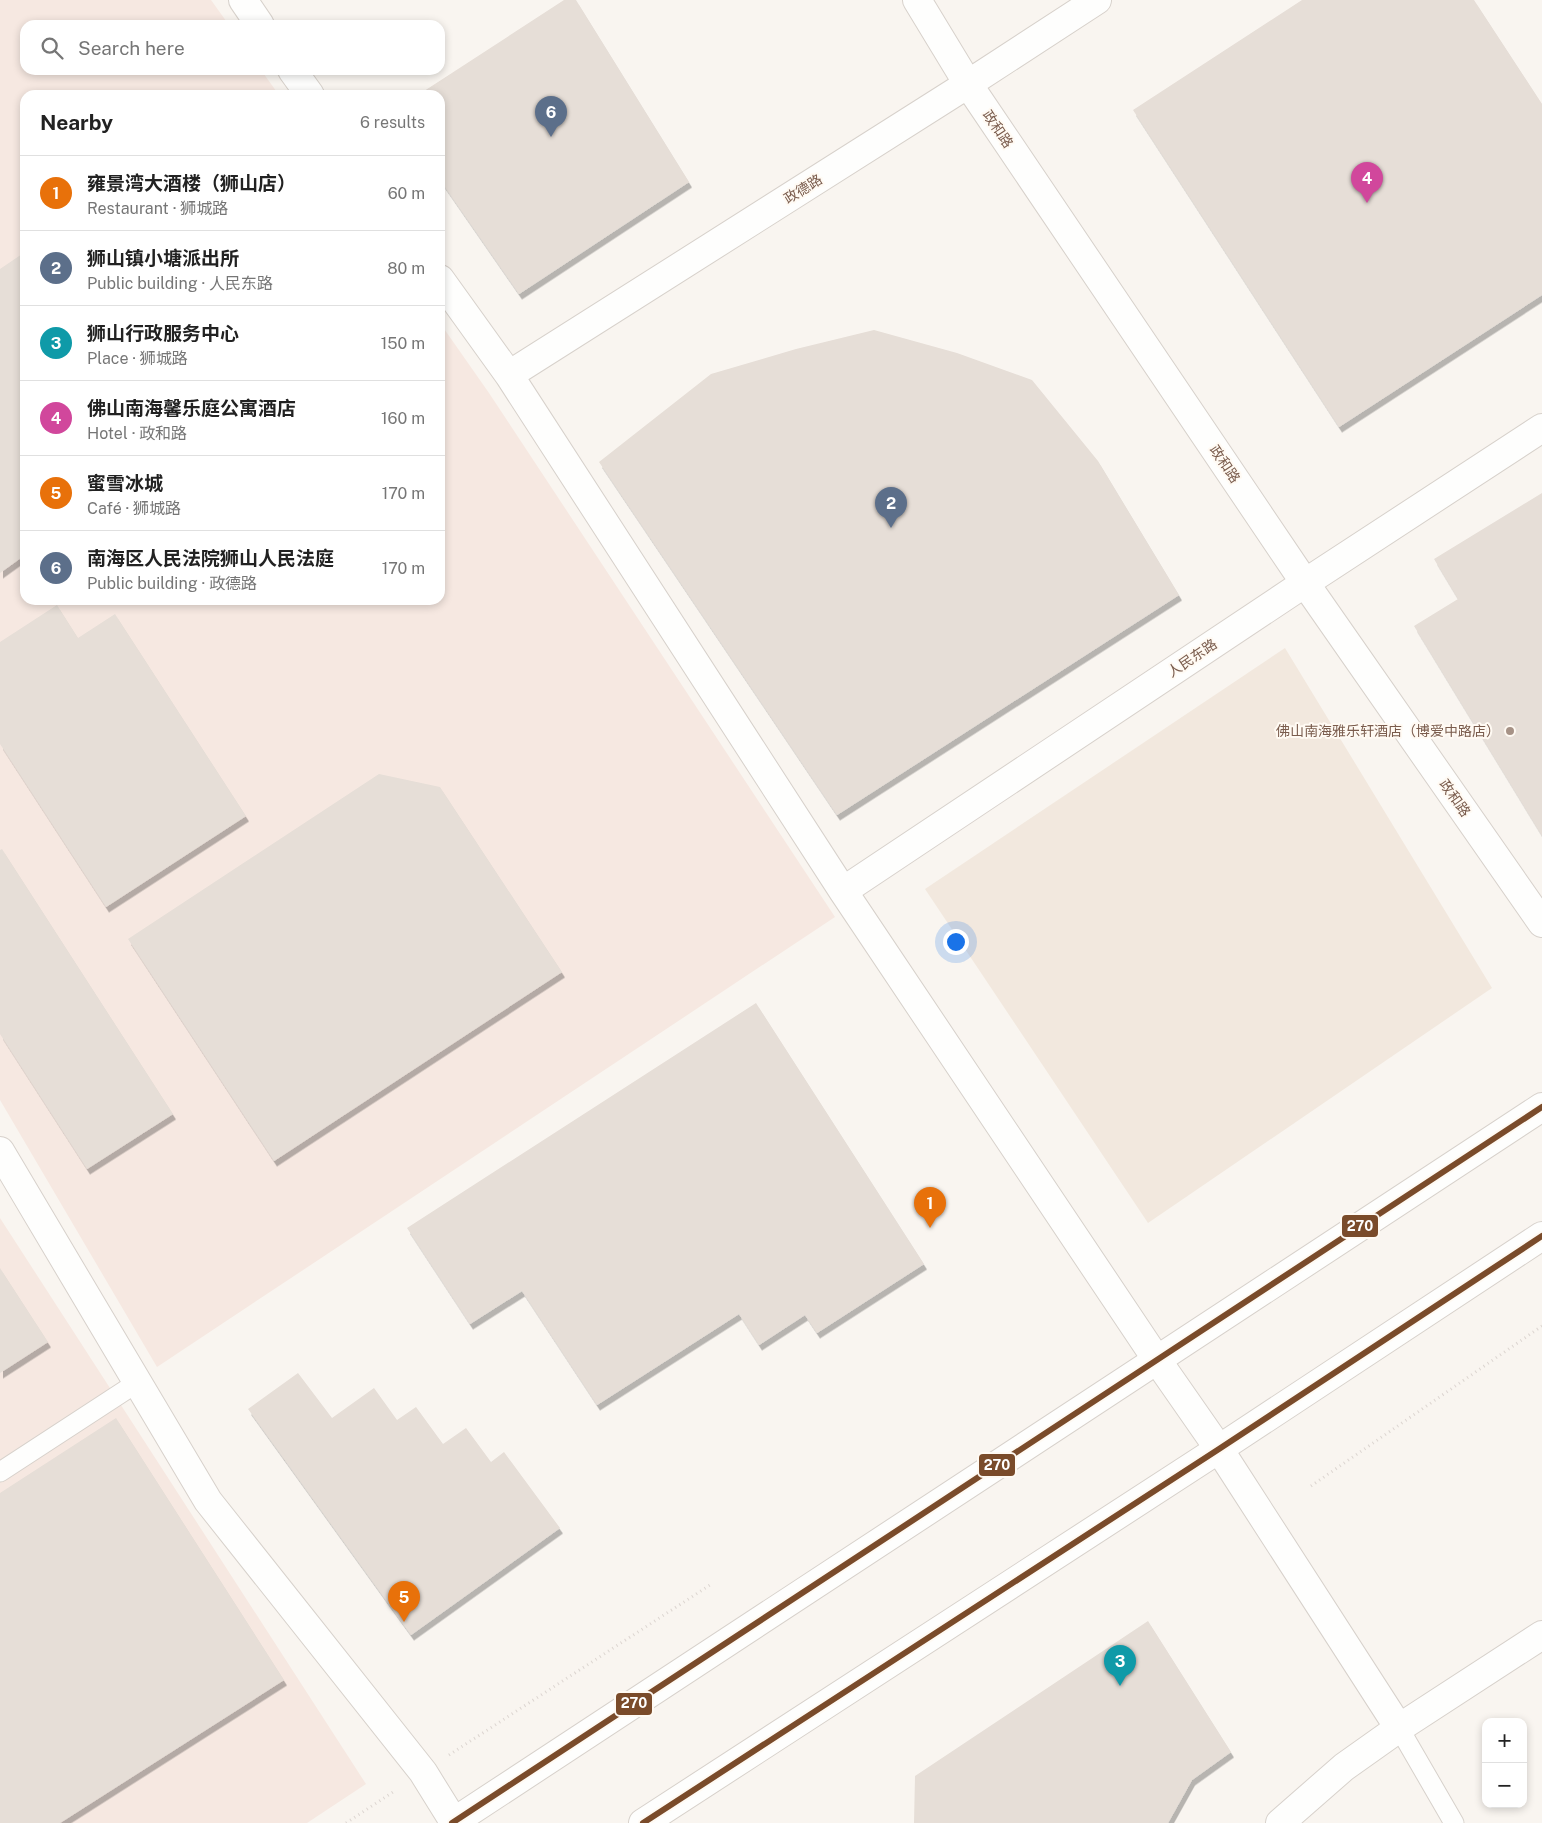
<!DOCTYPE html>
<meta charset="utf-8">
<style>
body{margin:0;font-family:"Public Sans","Noto Sans SC",sans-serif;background:#f6f6f6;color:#222}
.controls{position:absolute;right:15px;bottom:15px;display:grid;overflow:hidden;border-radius:10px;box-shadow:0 2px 8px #0003}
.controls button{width:45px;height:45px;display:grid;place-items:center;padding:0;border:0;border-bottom:1px solid #e0e0e0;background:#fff;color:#222;font:25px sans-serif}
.you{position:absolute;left:955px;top:941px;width:18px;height:18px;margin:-12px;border:4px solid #fff;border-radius:50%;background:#1a73e8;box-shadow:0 0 0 8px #1a73e833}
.badge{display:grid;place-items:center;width:32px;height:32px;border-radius:50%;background:#5d544f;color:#fff;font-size:16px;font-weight:700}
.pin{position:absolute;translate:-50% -41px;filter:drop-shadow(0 1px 2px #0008)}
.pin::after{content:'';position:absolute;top:26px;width:18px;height:15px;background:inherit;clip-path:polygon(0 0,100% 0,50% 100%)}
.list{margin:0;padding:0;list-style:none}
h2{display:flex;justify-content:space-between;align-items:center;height:65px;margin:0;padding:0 20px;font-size:21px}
h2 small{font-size:16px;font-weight:400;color:#767676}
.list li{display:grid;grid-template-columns:32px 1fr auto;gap:15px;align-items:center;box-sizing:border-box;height:75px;padding:0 20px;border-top:1px solid #e0e0e0}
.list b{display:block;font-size:19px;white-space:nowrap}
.list p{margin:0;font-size:16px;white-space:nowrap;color:#767676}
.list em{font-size:16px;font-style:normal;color:#767676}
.icon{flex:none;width:28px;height:28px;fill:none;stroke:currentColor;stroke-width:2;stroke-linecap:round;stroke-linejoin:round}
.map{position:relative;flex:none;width:1542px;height:1823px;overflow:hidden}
.search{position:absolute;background:#fff;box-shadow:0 2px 8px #0003;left:20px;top:20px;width:425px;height:55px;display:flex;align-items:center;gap:12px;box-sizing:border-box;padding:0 18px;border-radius:15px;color:#767676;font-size:19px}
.panel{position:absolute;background:#fff;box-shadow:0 2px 8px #0003;left:20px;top:90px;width:425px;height:515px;border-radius:15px}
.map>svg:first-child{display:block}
.residential{fill:#f2e8de}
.commercial{fill:#f6e8e1}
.building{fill:#e6ded7;filter:url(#shadow)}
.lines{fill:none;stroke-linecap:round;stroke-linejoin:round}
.service-casing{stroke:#d7d1cb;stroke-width:21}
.minor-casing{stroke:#d7d1cb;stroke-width:30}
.tertiary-casing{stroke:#d7d1cb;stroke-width:30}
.path{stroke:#dcd5d0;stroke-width:3;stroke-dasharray:1 4;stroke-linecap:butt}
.service{stroke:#fefefd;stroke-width:19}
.minor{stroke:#fefefd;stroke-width:28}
.tertiary{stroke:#fefefd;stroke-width:28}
.bus-1-casing{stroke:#fffaf3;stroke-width:10}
.bus-1{stroke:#7a4b2a;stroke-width:6}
.poi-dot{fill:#a69286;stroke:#fffaf3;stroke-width:2}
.labels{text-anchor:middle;stroke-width:4;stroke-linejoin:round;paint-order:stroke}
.street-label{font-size:14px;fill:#7a5c4d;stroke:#fffaf3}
.poi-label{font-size:14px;fill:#7a5c4d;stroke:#fffaf3;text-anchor:end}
.line-badge{stroke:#fffaf3;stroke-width:2}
.badge-label{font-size:14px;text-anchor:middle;font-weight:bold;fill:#fff}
</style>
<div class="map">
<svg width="1542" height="1823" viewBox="0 0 1542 1823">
<defs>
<filter id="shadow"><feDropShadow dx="3" dy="5.5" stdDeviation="0" flood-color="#0004"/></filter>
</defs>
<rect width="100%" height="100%" fill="#f9f5f0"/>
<path class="residential" d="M1285,648L1492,988L1148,1223L925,889Z"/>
<path class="commercial" d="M0,0H211L229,25H25V70H261L279,95H25V600H440V323L489,393L835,917L157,1367L0,1100Z
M0,1218L366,1784L307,1823H0Z"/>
<path class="building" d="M564,0H576L689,182L519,294L440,180V95H418Z
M1302,0H1474L1542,104V295L1339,427L1133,110Z
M25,252V555L0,573V269Z
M874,330L957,353L1032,380L1098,461L1179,595L837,815L599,462L711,374L796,349Z
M1542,493V836L1414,626L1458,599L1434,559Z
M57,605L78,638L115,614L246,816L106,907L0,744V642Z
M379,774L440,787L562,972L274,1161L128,939Z
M2,849L173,1114L87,1169L0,1034V850Z
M756,1003L924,1264L817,1333L805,1315L759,1345L739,1314L597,1405L522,1291L470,1324L407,1228Z
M0,1268L48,1342L0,1373Z
M298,1373L332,1418L374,1388L397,1420L416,1407L443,1444L466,1428L491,1462L504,1452L560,1528L411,1635L248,1409Z
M116,1418L284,1680L60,1823H0V1493Z
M1148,1621L1231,1752L1192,1780L1168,1823H914L915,1776Z"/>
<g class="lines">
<defs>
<path id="service" d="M0,1472L138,1382
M1399,1728L1454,1823"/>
<path id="minor" d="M243,0L260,25
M917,0L968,84L1305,583L1542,923
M292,70L310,95
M440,279L509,375L843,891L1157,1360L1219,1449L1399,1728
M509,375L968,84L1097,0
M843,891L1305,583L1542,428
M0,1151L208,1501L423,1772L454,1822
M1280,1823L1344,1767L1399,1728L1542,1635"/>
<path id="tertiary" d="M452,1823L1542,1107
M643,1823L1219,1449L1542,1236"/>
</defs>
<use href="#service" class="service-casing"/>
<use href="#minor" class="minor-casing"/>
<use href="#tertiary" class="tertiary-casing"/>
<path class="path" d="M1311,1486L1542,1326
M449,1755L710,1585
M346,1823L396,1790"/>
<use href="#service" class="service"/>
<use href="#minor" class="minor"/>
<use href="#tertiary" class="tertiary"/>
<defs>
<path id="bus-1" d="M452,1823L1542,1107
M643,1823L1219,1449L1542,1236"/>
</defs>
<use href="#bus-1" class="bus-1-casing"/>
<use href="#bus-1" class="bus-1"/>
</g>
<circle class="poi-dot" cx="1510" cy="731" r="5"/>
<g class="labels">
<g class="street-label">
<text transform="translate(998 129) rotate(56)" y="5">政和路</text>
<text transform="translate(803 189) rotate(-32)" y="5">政德路</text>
<text transform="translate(1225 464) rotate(56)" y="5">政和路</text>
<text transform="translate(1192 658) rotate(-34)" y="5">人民东路</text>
<text transform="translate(1455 798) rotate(55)" y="5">政和路</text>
</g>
<g class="poi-label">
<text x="1500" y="736">佛山南海雅乐轩酒店（博爱中路店）</text>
</g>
</g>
<g class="line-badge">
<rect x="1341" y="1214" width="38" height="24" rx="5" fill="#7a4b2a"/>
<rect x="978" y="1453" width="38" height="24" rx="5" fill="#7a4b2a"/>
<rect x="615" y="1692" width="38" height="24" rx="5" fill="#7a4b2a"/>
</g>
<g class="badge-label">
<text x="1360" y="1231">270</text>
<text x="997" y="1470">270</text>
<text x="634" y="1708">270</text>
</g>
</svg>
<div class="controls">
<button>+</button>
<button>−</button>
</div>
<div class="you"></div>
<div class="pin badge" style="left:930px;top:1228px;background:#e8710a">1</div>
<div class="pin badge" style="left:891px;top:528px;background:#5c6f8a">2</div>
<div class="pin badge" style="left:1120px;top:1686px;background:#0f9aa8">3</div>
<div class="pin badge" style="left:1367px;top:203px;background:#d1479c">4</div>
<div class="pin badge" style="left:404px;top:1622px;background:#e8710a">5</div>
<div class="pin badge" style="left:551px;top:137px;background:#5c6f8a">6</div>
<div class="search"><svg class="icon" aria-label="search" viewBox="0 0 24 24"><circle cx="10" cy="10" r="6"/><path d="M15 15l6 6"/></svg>Search here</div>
<section class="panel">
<h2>Nearby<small>6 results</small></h2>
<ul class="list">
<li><span class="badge" style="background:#e8710a">1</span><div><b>雍景湾大酒楼（狮山店）</b><p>Restaurant · 狮城路</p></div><em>60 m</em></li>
<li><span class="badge" style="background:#5c6f8a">2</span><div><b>狮山镇小塘派出所</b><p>Public building · 人民东路</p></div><em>80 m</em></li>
<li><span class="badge" style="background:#0f9aa8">3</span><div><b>狮山行政服务中心</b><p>Place · 狮城路</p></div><em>150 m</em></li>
<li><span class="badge" style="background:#d1479c">4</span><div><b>佛山南海馨乐庭公寓酒店</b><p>Hotel · 政和路</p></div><em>160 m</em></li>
<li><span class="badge" style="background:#e8710a">5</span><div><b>蜜雪冰城</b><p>Café · 狮城路</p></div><em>170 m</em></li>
<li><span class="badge" style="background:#5c6f8a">6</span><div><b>南海区人民法院狮山人民法庭</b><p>Public building · 政德路</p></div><em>170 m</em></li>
</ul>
</section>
</div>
